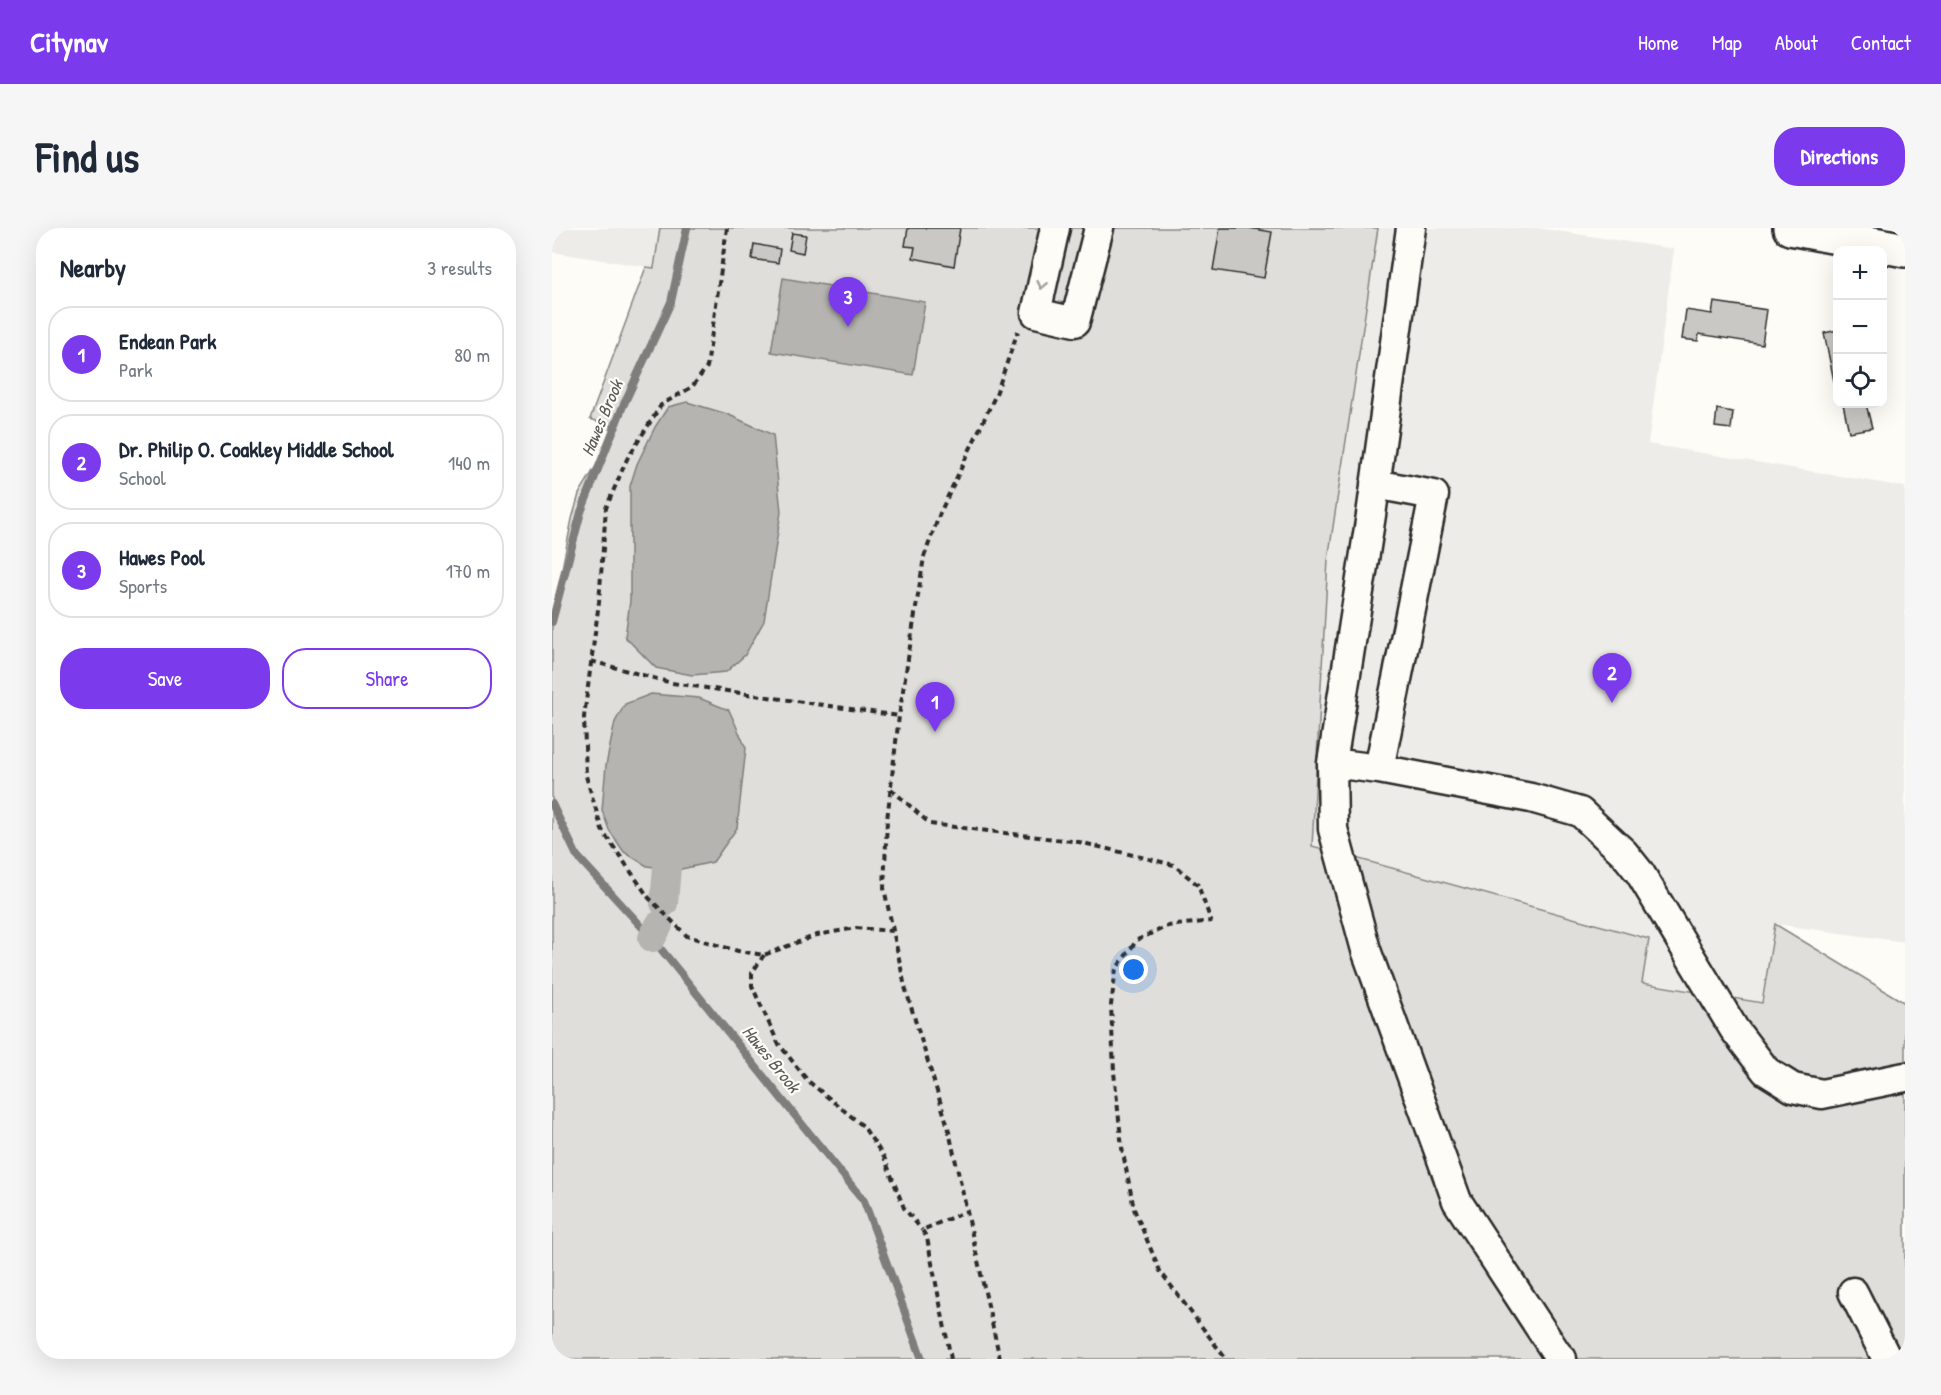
<!DOCTYPE html>
<meta charset="utf-8">
<style>
body{margin:0;font-family:"Patrick Hand",sans-serif;background:#f6f6f7;color:#1f2937}
.controls{position:absolute;right:18px;top:18px;display:grid;overflow:hidden;border-radius:12px;box-shadow:0 6px 24px #0002}
.controls button{width:54px;height:54px;display:grid;place-items:center;padding:0;border:0;border-bottom:2px solid #e0e1e3;background:#fff;color:#1f2937;font:30px sans-serif}
.you{position:absolute;left:582px;top:742px;width:21px;height:21px;margin:-15px;border:4px solid #fff;border-radius:50%;background:#1a73e8;box-shadow:0 0 0 9px #1a73e833}
.badge{display:grid;place-items:center;width:39px;height:39px;border-radius:50%;background:#7c3aed;color:#fff;font-size:20px;font-weight:700}
.pin{position:absolute;translate:-50% -50px;filter:drop-shadow(0 2px 3px #0008)}
.pin::after{content:'';position:absolute;top:32px;width:21px;height:18px;background:inherit;clip-path:polygon(0 0,100% 0,50% 100%)}
.list{margin:0;padding:0;list-style:none}
h2{display:flex;justify-content:space-between;align-items:center;height:78px;margin:0;padding:0 24px;font-size:26px}
h2 small{font-size:20px;font-weight:400;color:#747a83}
.list li{display:grid;grid-template-columns:39px 1fr auto;gap:18px;align-items:center;box-sizing:border-box;height:96px;margin:0 12px 12px;padding:0 12px;border:2px solid #e0e1e3;border-radius:24px}
.list b{display:block;font-size:22px;white-space:nowrap}
.list p{margin:0;font-size:20px;white-space:nowrap;color:#747a83}
.list em{font-size:20px;font-style:normal;color:#747a83}
.actions{display:flex;gap:12px;padding:18px 24px}
.actions a{flex:1;padding:14px 0;border:2px solid #7c3aed;border-radius:24px;text-align:center;font-size:21px;color:#7c3aed}
.actions .main{background:#7c3aed;color:#fff}
.icon{flex:none;width:33px;height:33px;fill:none;stroke:currentColor;stroke-width:2;stroke-linecap:round;stroke-linejoin:round}
.map{position:relative;flex:none;width:1353px;height:1131px;overflow:hidden;border-radius:24px}
header{display:flex;align-items:center;gap:36px;box-sizing:border-box;height:84px;padding:0 30px;background:#7c3aed;color:#fff}
header strong{font-size:28px}
nav{display:flex;gap:33px;margin-inline-start:auto;font-size:21px}
.intro{display:flex;align-items:center;justify-content:space-between;box-sizing:border-box;height:144px;padding:0 36px}
h1{margin:0;font-size:42px}
.button{padding:15px 27px;border-radius:24px;background:#7c3aed;color:#fff;font-size:21px;font-weight:700}
main{display:flex;gap:36px;padding:0 36px}
aside{flex:1;background:#fff;border-radius:24px;box-shadow:0 6px 24px #0002}
.map>svg:first-child{display:block}
.built{fill:#edece8}
.green{fill:#dfdeda;stroke:#858482;stroke-width:1.5}
.water{fill:#b5b4b1;stroke:#7e7d7b;stroke-width:1.5}
.lines{fill:none;stroke-linecap:round;stroke-linejoin:round}
.stream{stroke:#7e7d7b;stroke-width:8}
.canal{stroke:#b5b4b1;stroke-width:28}
.building{fill:#c9c8c4;stroke:#2b2b2b;stroke-width:1.5}
.minor-casing{stroke:#2b2b2b;stroke-width:33}
.major-casing{stroke:#2b2b2b;stroke-width:38}
.path{stroke:#2b2b2b;stroke-width:4;stroke-dasharray:6 4.5;stroke-linecap:butt}
.minor{stroke:#fdfcf7;stroke-width:28}
.major{stroke:#fdfcf7;stroke-width:33}
.oneway{stroke:#9e9e9b}
.labels{text-anchor:middle;stroke-width:4.5;stroke-linejoin:round;paint-order:stroke}
.water-label{font-size:18px;font-style:italic;fill:#5b5b5a;stroke:#fdfcf7}
</style>
<header>
<strong>Citynav</strong>
<nav><a>Home</a><a>Map</a><a>About</a><a>Contact</a></nav>
</header>
<div class="intro"><h1>Find us</h1><a class="button">Directions</a></div>
<main>
<aside>
<h2>Nearby<small>3 results</small></h2>
<ul class="list">
<li><span class="badge">1</span><div><b>Endean Park</b><p>Park</p></div><em>80 m</em></li>
<li><span class="badge">2</span><div><b>Dr. Philip O. Coakley Middle School</b><p>School</p></div><em>140 m</em></li>
<li><span class="badge">3</span><div><b>Hawes Pool</b><p>Sports</p></div><em>170 m</em></li>
</ul>
<div class="actions"><a class="main">Save</a><a>Share</a></div>
</aside>
<div class="map">
<svg width="1353" height="1131" viewBox="0 0 1353 1131">
<rect width="100%" height="100%" fill="#fdfcf7"/>
<filter id="ink" filterUnits="userSpaceOnUse"><feTurbulence type="fractalNoise" baseFrequency=".0167" numOctaves="2"/><feDisplacementMap in="SourceGraphic" scale="12" xChannelSelector="R" yChannelSelector="G"/><feConvolveMatrix kernelMatrix="1 2 1 2 8 2 1 2 1" color-interpolation-filters="sRGB"/></filter>
<g filter="url(#ink)">
<path class="built" d="M0,0H108L102,40L0,24Z
M826,0H986L1122,21L1096,216L1353,259V714L1223,696L1210,775L1164,768L1089,755L1097,712L760,618L776,332Z"/>
<path class="green" d="M108,0H826L776,332L760,618L1097,711L1090,755L1210,775L1223,696L1353,775V1131H0V390L20,291L27,266L67,200L38,191L94,39L102,40Z"/>
<path class="water" d="M231,50L373,74L361,147L219,124Z
M135,174L175,186L221,207L229,284L212,393L193,427L174,444L140,447L104,440L73,409L78,373V258L85,236L103,199L116,179Z
M99,466L147,470L177,482L194,520L185,600L161,634L125,642L95,638L72,624L57,602L50,582L54,537L63,494L73,476Z"/>
<g class="lines">
<path class="stream" d="M0,394L29,284L71,178L119,74L135,0
M0,576L25,628L100,710L312,973L370,1131"/>
<path class="canal" d="M112,675L118,603
M100,710L107,697"/>
</g>
<path class="building" d="M356,0H408L402,38L361,30L363,19L353,18Z
M668,0H697L720,4L712,50L661,42Z
M240,5L254,7L251,25L237,22Z
M202,16L228,21L226,35L200,31Z
M1162,74L1215,82L1210,116L1147,106L1146,113L1130,111L1134,82L1160,86Z
M1286,102V153H1282L1272,105Z
M1291,176H1314L1320,200L1297,204Z
M1165,181L1181,184L1179,201L1163,199Z"/>
<g class="lines">
<defs>
<path id="minor" d="M503,0L484,85L523,94L547,0
M859,0L819,287L780,535L781,601L814,722L905,973L1005,1126L1010,1131
M823,256L882,267L827,541
M780,535L827,541L979,570L1028,584L1072,625L1088,645L1182,801L1214,843L1241,860L1270,866L1353,849
M1301,1064L1335,1131"/>
<path id="major" d="M1238,0L1353,22"/>
</defs>
<use href="#minor" class="minor-casing"/>
<use href="#major" class="major-casing"/>
<path class="path" d="M175,0L155,139L140,159L109,177L75,231L54,280L47,374L32,489L34,548L50,602L97,670L135,708L186,723L212,727L265,707L304,700L341,703
M39,433L120,455L347,488
M339,561L378,596L527,614L622,637L646,657L659,693L616,698L585,712L564,741L559,777L562,844L570,920L582,981L608,1043L674,1131
M212,727L200,745V758L226,815L256,853L311,898L332,929L352,980L370,1002
M399,1131L375,1010L370,1002L415,983
M448,1131L396,899L353,759L332,660L335,592L347,488L372,329L388,285L444,166L466,103"/>
<use href="#minor" class="minor"/>
<use href="#major" class="major"/>
</g>
<defs><path id="oneway-chevron" d="M-2-3.5L2.5 0L-2 3.5" fill="none" stroke-width="1.6" stroke-linecap="round" stroke-linejoin="round" transform="scale(1.5)"/></defs>
<use class="oneway" href="#oneway-chevron" transform="translate(490 57) rotate(102)"/>
</g>
<g class="labels">
<g class="water-label">
<text transform="translate(50 190) rotate(-67)" y="6">Hawes Brook</text>
<text transform="translate(219 831) rotate(51)" y="6">Hawes Brook</text>
</g>
</g>
</svg>
<div class="controls">
<button>+</button>
<button>−</button>
<button><svg class="icon" aria-label="locate" viewBox="0 0 24 24"><circle cx="12" cy="12" r="6"/><path d="M12 2v4M12 18v4M2 12h4M18 12h4"/></svg></button>
</div>
<div class="you"></div>
<div class="pin badge" style="left:383px;top:504px">1</div>
<div class="pin badge" style="left:1060px;top:475px">2</div>
<div class="pin badge" style="left:296px;top:99px">3</div>
</div>
</main>
